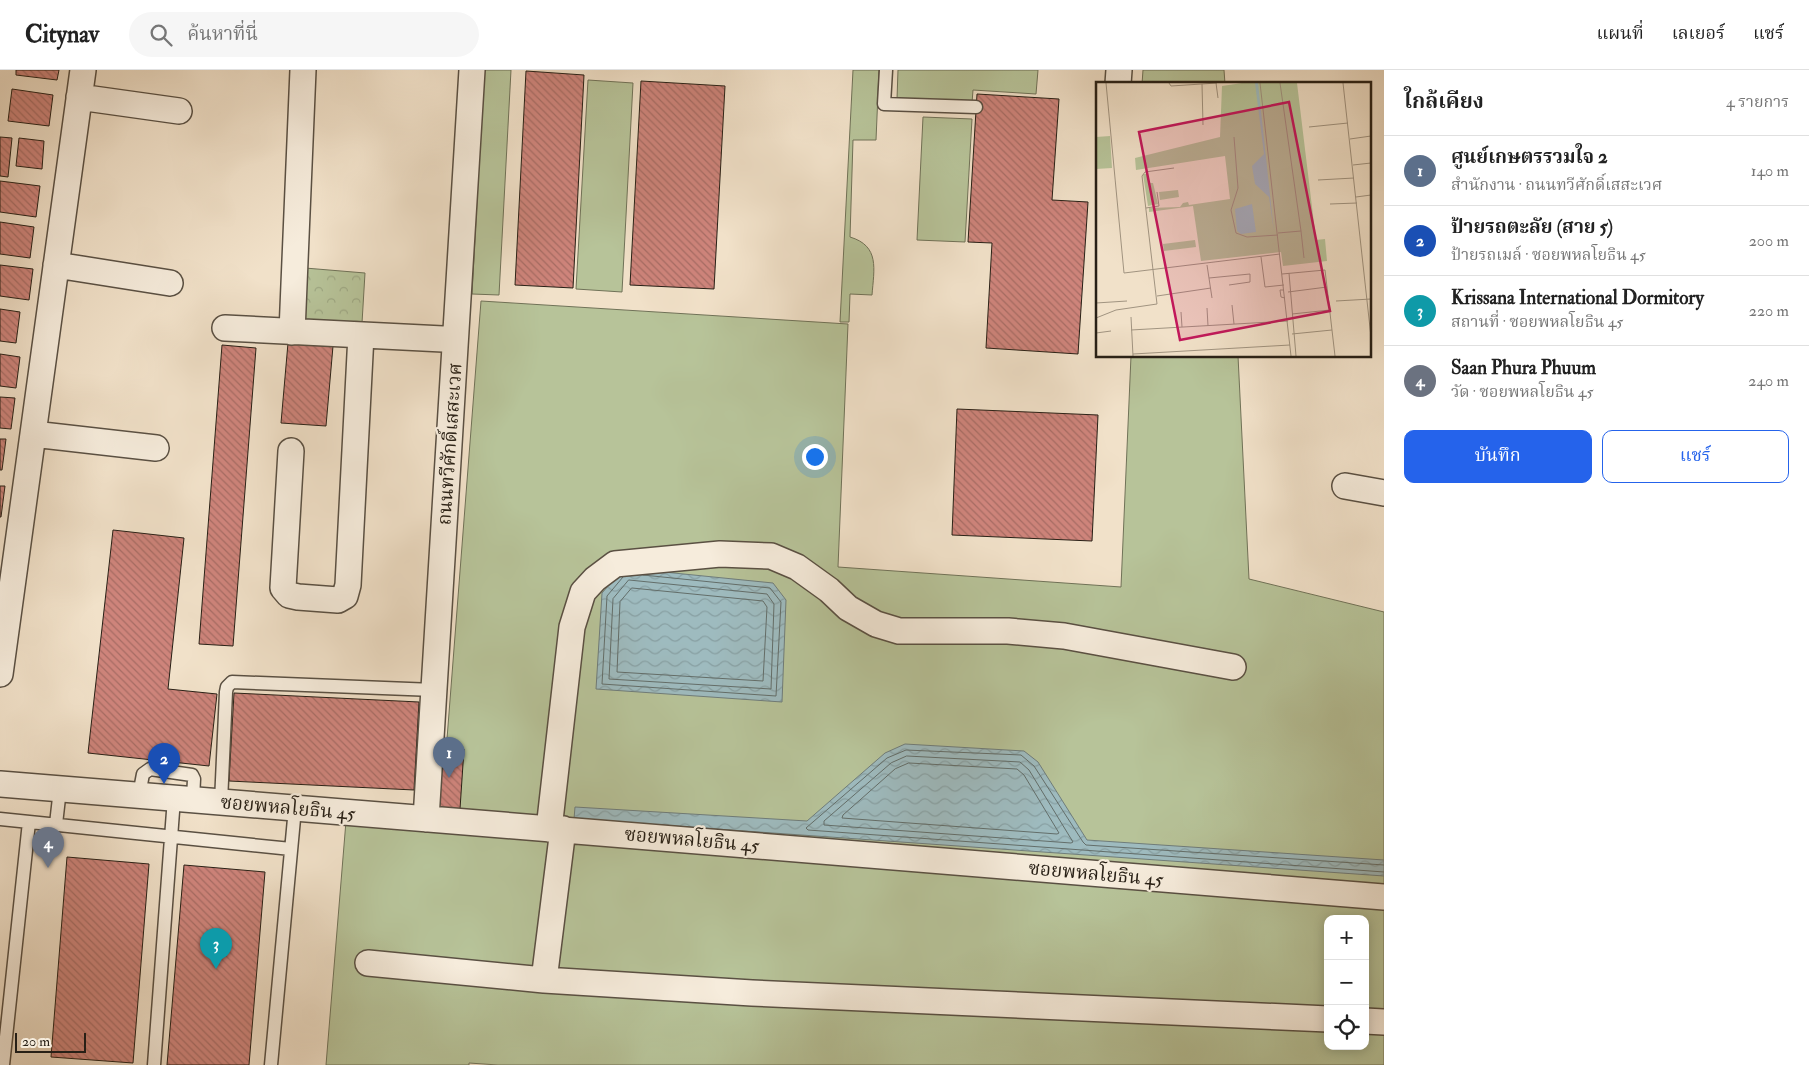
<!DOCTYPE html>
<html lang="th">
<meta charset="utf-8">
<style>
body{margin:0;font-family:"IM FELL Double Pica","Noto Serif Thai",serif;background:#f6f6f6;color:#222}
.controls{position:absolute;right:15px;bottom:15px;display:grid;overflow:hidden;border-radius:10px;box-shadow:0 2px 12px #0003}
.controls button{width:45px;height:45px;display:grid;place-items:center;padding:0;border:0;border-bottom:1px solid #e0e0e0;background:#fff;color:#222;font:25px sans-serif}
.scale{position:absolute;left:15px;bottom:12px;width:71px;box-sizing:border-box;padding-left:5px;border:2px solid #282016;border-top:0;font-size:14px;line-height:18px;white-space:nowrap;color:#282016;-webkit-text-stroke:4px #f6ecdc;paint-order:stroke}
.you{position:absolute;left:814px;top:386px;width:18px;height:18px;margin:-12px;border:4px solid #fff;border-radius:50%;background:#1a73e8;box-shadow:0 0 0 8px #1a73e833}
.badge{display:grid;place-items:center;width:32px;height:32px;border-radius:50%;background:#2563eb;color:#fff;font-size:16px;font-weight:700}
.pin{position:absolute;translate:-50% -41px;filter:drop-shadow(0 1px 2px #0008)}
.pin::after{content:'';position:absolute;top:26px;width:18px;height:15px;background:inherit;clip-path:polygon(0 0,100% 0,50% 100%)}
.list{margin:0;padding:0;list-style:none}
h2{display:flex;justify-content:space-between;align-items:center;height:65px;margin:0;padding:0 20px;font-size:21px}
h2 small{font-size:16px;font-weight:400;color:#767676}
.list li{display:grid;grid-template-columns:32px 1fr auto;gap:15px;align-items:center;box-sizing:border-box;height:70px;padding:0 20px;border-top:1px solid #e0e0e0}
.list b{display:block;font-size:19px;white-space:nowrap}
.list p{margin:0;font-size:16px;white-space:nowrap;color:#767676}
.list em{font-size:16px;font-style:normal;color:#767676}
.actions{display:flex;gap:10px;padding:15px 20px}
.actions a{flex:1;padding:11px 0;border:1px solid #2563eb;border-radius:10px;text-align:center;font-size:18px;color:#2563eb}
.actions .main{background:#2563eb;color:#fff}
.icon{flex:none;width:28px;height:28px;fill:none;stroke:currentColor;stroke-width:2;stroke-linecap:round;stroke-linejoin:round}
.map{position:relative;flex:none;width:1384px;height:995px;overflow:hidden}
header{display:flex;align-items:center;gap:30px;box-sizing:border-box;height:70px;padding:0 25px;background:#fff;border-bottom:1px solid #e0e0e0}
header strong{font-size:24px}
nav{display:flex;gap:28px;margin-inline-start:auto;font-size:18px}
.search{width:350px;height:45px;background:#f6f6f6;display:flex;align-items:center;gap:12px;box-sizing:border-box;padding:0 18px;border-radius:28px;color:#767676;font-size:19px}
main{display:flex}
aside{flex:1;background:#fff}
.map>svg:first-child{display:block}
.forest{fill:url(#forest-crowns);stroke:#707258}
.garden{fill:#b7c399;stroke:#707258;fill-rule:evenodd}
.water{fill:url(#water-waves);stroke:#6f7d7b}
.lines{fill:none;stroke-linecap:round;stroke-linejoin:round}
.shore{stroke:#636e6a;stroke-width:1}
.building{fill:url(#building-back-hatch);stroke:#282016}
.lane-casing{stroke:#5a5043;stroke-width:15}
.street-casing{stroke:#5a5043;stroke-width:28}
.lane{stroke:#f6ecdc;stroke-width:12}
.street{stroke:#f6ecdc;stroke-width:25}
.labels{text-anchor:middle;stroke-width:4.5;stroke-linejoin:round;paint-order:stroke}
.street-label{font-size:19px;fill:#282016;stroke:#f6ecdc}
.inset-road{fill:none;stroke:#a19481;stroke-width:1}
.view{fill:#c2185b;fill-opacity:0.15;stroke:#c2185b;stroke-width:2.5}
.inset-edge{fill:none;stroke:#282016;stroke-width:2.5}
</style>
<header>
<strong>Citynav</strong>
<div class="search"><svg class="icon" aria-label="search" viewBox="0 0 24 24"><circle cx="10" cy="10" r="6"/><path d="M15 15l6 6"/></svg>ค้นหาที่นี่</div>
<nav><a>แผนที่</a><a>เลเยอร์</a><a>แชร์</a></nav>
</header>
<main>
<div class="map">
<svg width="1384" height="995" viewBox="0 0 1384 995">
<defs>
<pattern id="forest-crowns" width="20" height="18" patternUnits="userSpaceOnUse" patternTransform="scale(1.25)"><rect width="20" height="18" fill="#b7c399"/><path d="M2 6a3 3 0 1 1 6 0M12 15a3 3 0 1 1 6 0" fill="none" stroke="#9da783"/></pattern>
<pattern id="water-waves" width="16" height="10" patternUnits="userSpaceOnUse" patternTransform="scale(1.25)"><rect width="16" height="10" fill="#9ebbbf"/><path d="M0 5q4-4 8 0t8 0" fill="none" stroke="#88a0a3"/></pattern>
<pattern id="building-back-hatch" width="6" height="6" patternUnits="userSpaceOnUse" patternTransform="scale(1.25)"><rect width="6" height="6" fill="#ce847b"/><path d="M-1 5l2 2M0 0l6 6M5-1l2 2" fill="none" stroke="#a76c64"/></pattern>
</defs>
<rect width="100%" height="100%" fill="#f1e1c9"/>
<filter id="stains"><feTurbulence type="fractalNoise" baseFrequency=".004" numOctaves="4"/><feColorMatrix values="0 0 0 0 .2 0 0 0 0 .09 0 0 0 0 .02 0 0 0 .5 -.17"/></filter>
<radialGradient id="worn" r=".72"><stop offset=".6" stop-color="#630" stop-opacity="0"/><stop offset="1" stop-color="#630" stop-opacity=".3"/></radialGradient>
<path class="forest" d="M305,198L365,203L362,253L303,249Z"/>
<path class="garden" d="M484,0H511L499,225L472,224Z
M853,0H879L876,70H853L850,167C880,176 874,199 872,225L850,224L849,252H840Z
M898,0H1038L1036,24L973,20L972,33L897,29Z
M1143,0H1224L1225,14H1142Z
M588,10L633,13L622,222L576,219Z
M923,47L972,49L965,172L917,170Z
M481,231L848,254L838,497L1121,517L1131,286H1238L1249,509L1384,542V995H498L469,993V995H326L346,751L440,759ZM1328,849H1365V976H1328Z"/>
<path class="water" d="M624,498L773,513L786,530L782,632L596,619L602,523Z
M905,674L1024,681L1038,692L1087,770L1384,790V806L574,749L575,737L807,751L885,683Z"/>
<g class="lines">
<path class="shore" d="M623,507L607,526L602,614L776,626L781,532L770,518L643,505
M629,510L767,524L774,534L771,619L609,609L613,529Z
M632,518L763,531L767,537L763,611L617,602L620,532Z
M907,686L1020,692L1029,700L1073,772L1071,773L824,755V751L891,693Z
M909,693L1017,699L1024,705L1059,763L1057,764L842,748L843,745L895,699Z
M1384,795L1086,775L1083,772L1034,696L1021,685L906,680L887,688L806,758L808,760L1384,802"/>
</g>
<path class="building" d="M16,0H59L57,10L16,5Z
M526,1L584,5L573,218L515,215Z
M641,11L725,16L714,219L630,215Z
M12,19L53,25L49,56L8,51Z
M977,24L1059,29L1052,130L1088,132L1078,284L986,278L992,173L968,172Z
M0,67L12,68L8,107L0,106Z
M19,68L44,71L42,99L16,96Z
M0,111L40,116L36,147L0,142Z
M0,152L34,157L30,188L0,184Z
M0,195L33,199L29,230L0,226Z
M0,239L20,242L16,273L0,271Z
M288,273L333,276L326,356L281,353Z
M222,275L256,278L233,576L199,574Z
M0,284L20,287L16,318L0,316Z
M0,327L15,328L11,359L0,358Z
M957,339L1098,345L1092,471L952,465Z
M0,369H6L2,400H0Z
M0,416H5L1,447H0Z
M113,460L184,468L168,619L217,624L209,696L88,683Z
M234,623L419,632L414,720L229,711Z
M437,678L464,679L460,739L434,738Z
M67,787L149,794L133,993L51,987Z
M184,795L265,802L249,995H167Z"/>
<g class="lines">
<defs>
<path id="lane" d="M886,0L884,34L976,37
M139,725L143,704L150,699L192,705L194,709L193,729
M221,732L226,622L227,617L232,612L434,620
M0,749L291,779
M56,754L60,719
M3,995L29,752
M154,995L174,728
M271,995L295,738"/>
<path id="street" d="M1118,14L1119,0
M79,27L179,41
M56,195L170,213
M225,258L443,269
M292,262L303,0
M33,364L156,378
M291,381L283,518L289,525L298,527L338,530L345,526L348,515L361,265
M1345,416L1384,423
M0,604L83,0
M0,714L1384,827
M426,749L472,0
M549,759L572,557L583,522L595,509L615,494L720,484L771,486L797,497L829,520L848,538L876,554L899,561H1008L1064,566L1233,597
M563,759L544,910L752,923L1328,949
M368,893L544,910
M1365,951L1384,952"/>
</defs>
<use href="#lane" class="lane-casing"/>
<use href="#street" class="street-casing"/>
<use href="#lane" class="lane"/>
<use href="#street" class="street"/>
</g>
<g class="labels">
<g class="street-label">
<text transform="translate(449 374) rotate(-86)" y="7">ถนนทวีศักดิ์เสสะเวศ</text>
<text transform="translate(288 737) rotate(5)" y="7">ซอยพหลโยธิน 45</text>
<text transform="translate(692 769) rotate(5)" y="7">ซอยพหลโยธิน 45</text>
<text transform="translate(1096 803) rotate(5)" y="7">ซอยพหลโยธิน 45</text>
</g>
</g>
<g transform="translate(1096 12)">
<rect width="275" height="275" fill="#f1e1c9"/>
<path d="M146,1H201L220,158L229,157L231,179L187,184L185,170L105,179L97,124L53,130V126L84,125L87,121L92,120L93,123L134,117L129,74L40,88L39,76L124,55L126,4ZM14,54L16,86L0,87V55ZM47,92H52L53,101H57L62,122L52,124ZM82,108L83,115L64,118L63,110ZM99,158L100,165L68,169L67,162Z" fill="#b7c399"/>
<path d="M159,1H162L178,150L173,115L159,102L156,84L168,72ZM156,122L160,150L145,152L141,149L139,127Z" fill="#9ebbbf"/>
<path class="inset-road" d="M10,1L28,191L184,172M73,1L75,4L121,1M120,1L122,16M164,1L195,274M247,1L275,255M106,2L107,43M213,45L252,41M138,55L142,106L135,128L140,151L151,155L182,153M254,57L275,54M257,83L275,81M222,98L258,96M260,115L275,113M234,122L261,121M50,126L63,124L61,110M205,149L208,176M182,151L205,149L184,1M165,175L169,205L188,203M111,183L116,216M193,191L200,274M186,192L229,188L239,274M113,196L154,192V200L133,203M188,208H184L185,215L189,216M192,210L231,205M61,214L115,206M240,219L275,217M0,221L31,219M136,223L138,242M111,226L112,244M85,230L86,245M196,232L234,228M35,235L37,274M0,236L20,228L61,222L46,94L49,90L78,86M35,248L192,239M0,251L15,249M196,252L236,248M37,272L194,263"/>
<path class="view" d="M193,20L234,229L84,258L43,50Z"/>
<rect width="275" height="275" class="inset-edge"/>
</g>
<rect width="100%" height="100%" filter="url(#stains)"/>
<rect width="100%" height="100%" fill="url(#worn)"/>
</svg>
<div class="controls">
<button>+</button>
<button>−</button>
<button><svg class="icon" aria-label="locate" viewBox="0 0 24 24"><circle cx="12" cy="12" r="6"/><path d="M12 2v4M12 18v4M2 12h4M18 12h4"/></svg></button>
</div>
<div class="scale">20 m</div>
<div class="you"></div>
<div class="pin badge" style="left:449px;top:708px;background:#5c6f8a">1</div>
<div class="pin badge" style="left:164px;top:714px;background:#1a4fb4">2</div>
<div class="pin badge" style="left:216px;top:899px;background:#0f9aa8">3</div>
<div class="pin badge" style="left:48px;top:798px;background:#6b7280">4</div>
</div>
<aside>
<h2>ใกล้เคียง<small>4 รายการ</small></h2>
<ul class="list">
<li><span class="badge" style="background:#5c6f8a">1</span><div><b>ศูนย์เกษตรรวมใจ 2</b><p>สำนักงาน · ถนนทวีศักดิ์เสสะเวศ</p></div><em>140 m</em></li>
<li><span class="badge" style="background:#1a4fb4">2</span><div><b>ป้ายรถตะลัย (สาย 5)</b><p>ป้ายรถเมล์ · ซอยพหลโยธิน 45</p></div><em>200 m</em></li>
<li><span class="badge" style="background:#0f9aa8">3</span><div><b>Krissana International Dormitory</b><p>สถานที่ · ซอยพหลโยธิน 45</p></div><em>220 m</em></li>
<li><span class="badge" style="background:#6b7280">4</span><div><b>Saan Phura Phuum</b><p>วัด · ซอยพหลโยธิน 45</p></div><em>240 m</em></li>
</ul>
<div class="actions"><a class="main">บันทึก</a><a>แชร์</a></div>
</aside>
</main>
